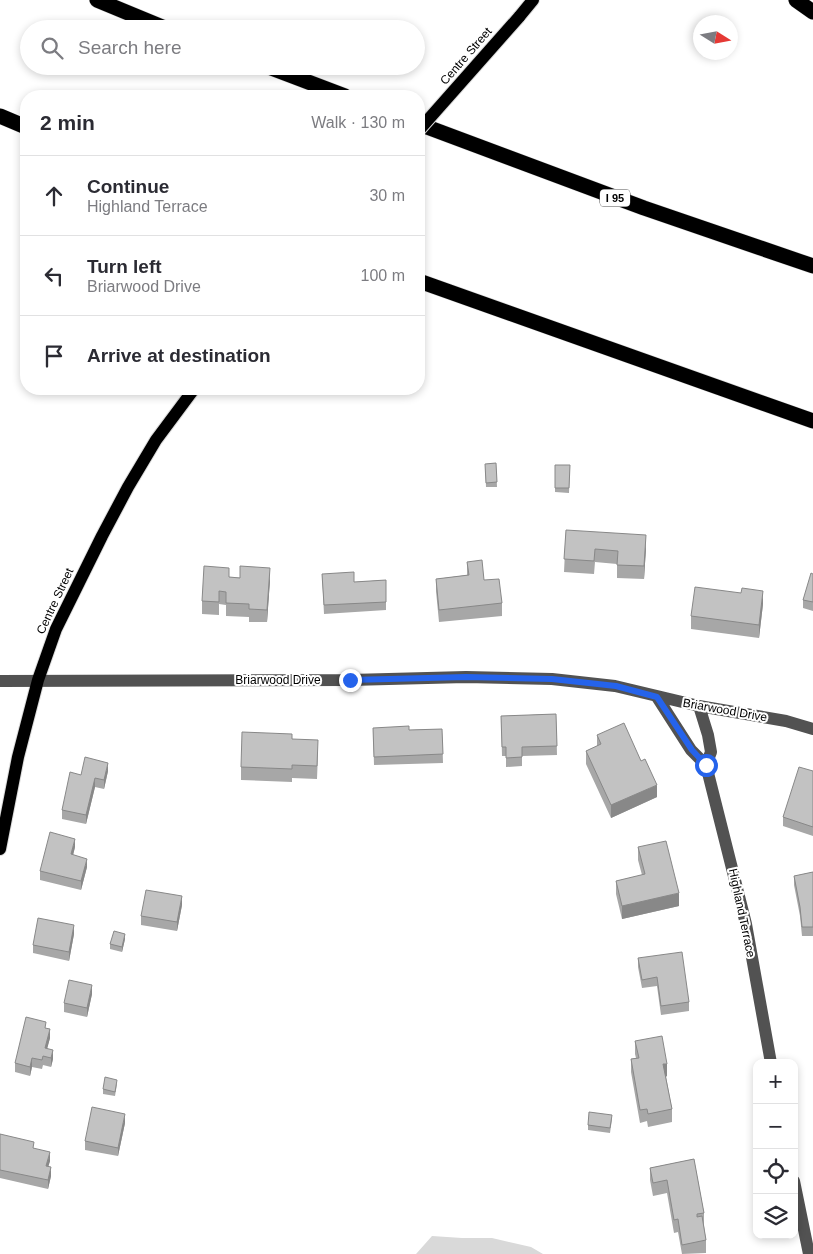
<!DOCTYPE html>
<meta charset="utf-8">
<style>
body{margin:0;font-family:Helvetica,sans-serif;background:#f2f2f3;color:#2b2b33}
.controls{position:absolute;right:15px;bottom:15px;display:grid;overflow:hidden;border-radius:10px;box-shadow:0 2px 8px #0003}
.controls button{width:45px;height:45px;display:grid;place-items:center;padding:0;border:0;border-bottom:1px solid #e1e1e2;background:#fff;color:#2b2b33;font:25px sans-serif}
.compass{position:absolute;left:693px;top:15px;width:45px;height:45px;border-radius:50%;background:#fff;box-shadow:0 2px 8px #0003;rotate:101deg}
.stop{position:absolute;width:15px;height:15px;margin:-11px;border:4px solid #2563eb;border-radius:50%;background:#fff}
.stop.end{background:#2563eb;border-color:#fff;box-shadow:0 1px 5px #0008}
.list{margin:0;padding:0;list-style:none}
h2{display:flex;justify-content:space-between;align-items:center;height:65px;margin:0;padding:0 20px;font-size:21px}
h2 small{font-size:16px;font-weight:400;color:#7c7c81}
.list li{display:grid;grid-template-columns:32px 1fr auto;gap:15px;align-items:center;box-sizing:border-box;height:80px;padding:0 20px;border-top:1px solid #e1e1e2}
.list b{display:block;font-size:19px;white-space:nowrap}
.list p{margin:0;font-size:16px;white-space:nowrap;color:#7c7c81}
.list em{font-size:16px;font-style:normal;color:#7c7c81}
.icon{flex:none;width:28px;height:28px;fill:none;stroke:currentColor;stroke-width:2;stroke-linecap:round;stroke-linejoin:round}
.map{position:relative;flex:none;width:813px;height:1254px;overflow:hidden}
.search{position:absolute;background:#fff;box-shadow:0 2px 8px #0003;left:20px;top:20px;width:405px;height:55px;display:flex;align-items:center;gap:12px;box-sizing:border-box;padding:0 18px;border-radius:28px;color:#7c7c81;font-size:19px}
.panel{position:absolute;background:#fff;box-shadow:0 2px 8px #0003;left:20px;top:90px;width:405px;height:305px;border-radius:20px}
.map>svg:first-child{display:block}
.green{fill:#d9d9d9}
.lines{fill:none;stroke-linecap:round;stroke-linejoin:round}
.major-casing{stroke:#dbdbdb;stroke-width:14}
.highway-casing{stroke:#dbdbdb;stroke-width:16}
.minor{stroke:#525252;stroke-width:12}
.major{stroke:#000;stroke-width:12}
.highway{stroke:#000;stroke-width:15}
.major-bridge-casing{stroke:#dbdbdb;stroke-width:14;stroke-linecap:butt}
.major-bridge{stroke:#000;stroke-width:12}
.wall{fill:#a7a7a7}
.shaded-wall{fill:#888}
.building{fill:#c2c2c2;stroke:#888}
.route{stroke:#2563eb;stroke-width:6}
.labels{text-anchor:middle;stroke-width:4;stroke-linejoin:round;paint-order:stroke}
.shield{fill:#fff;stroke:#4c4c4c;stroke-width:1}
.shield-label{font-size:11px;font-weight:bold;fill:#000}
.street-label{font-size:12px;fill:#000;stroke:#fff}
</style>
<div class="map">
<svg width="813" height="1254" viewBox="0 0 813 1254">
<rect width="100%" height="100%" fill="#fff"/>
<path class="green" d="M432,1236L462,1238H492L531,1247L543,1254H416Z"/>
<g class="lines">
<defs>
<path id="major" d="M519,17L533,0
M0,849L18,757L38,680L56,629L102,536L128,487L156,440L194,389"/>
<path id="highway" d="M97,0L167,29
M796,0L813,12
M266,66L345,96
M0,116L26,127
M419,124L644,208L813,266
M419,281L813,421"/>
</defs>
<use href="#major" class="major-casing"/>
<use href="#highway" class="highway-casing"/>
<path class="minor" d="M0,681L350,680L466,677L552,679L615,686L699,706L786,721L813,729
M657,697L691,750L706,765L746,924L771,1063
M699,706L708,735L711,752L706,765
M794,1181L809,1254"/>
<use href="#major" class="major"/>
<use href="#highway" class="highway"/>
<defs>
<path id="major-bridge" d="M419,130L519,17"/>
</defs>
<use href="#major-bridge" class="major-bridge-casing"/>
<use href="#major-bridge" class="major-bridge"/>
</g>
<path class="wall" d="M496,463L497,487H486L485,464Z
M555,465H570L569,493L555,492Z
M566,530L646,548L644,579L617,578V564L595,562L594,574L564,572Z
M467,562L484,580L502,603V616L439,622L436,591V579L467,575Z
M322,574L354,582L386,580V610L324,614Z
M813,574V611L803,608V600Z
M229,577L270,580L267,622H249V617L226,616V605L219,604V615L202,614V601Z
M763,604L759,638L691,629V616Z
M556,714L557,755L522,756V766L506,767V756H502L501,716Z
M373,728L409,730L442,729L443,763L374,765Z
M597,735L657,797L611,818L586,764V751L597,746Z
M292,739L318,753L317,779L292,778V782L241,780V767Z
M108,771L104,789L95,787L86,824L62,819V810L81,775Z
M813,771V836L783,826V817Z
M75,847L73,855L87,867L81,890L40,880V871Z
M638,847L679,906L622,919L616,894V881L642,875L638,860Z
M813,872V936H802L800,916L794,885V876Z
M182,905L177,931L141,925V916Z
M74,934L69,961L33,953V945Z
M125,939L122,952L110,949V944Z
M638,958L689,1002V1011L661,1015L657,986L642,988L638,967Z
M92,994L87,1017L64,1012V1003Z
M46,1028L50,1038L47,1048L53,1059L51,1067L43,1065L42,1069L32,1067L30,1076L15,1072V1063Z
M635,1041L667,1076L666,1077L672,1109V1122L648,1127L647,1121L640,1123L631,1072V1059L636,1058L635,1054Z
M117,1084L115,1096L103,1094V1089Z
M612,1119L610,1133L588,1130V1125Z
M125,1123L118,1156L85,1150V1141Z
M0,1134L34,1149L50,1161L48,1166L51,1176L48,1189L0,1178Z
M694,1159L704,1213V1226L706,1240V1253L682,1254L678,1232L674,1233L667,1193L653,1196L650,1180V1168Z"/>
<path class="shaded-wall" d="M646,535V548L644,579V566Z
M270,568V580L267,622V610Z
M763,591V604L759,638V625Z
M108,763V771L104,789V780Z
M95,778V787L86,824V815Z
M657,785V797L611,818V805Z
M75,839V847L71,863V854Z
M87,859V867L81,890V881Z
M679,893V906L622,919V906Z
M182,896V905L177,931V922Z
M74,925V934L69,961V952Z
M125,934V939L122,952V947Z
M92,985V994L87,1017V1008Z
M50,1029V1038L45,1057V1048Z
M53,1050V1059L51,1067V1058Z
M32,1058V1067L30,1076V1067Z
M663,1064H667V1076L663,1077Z
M125,1114V1123L118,1156V1148Z
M50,1152V1161L46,1175V1166Z
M51,1167V1176L48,1189V1180Z"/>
<path class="building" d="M496,463L497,482L486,483L485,464Z
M555,465H570L569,488H555Z
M566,530L646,535L644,566L617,565L618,551L595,549L594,561L564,559Z
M482,560L484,580L499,579L502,603L439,610L436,579L469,575L467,562Z
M204,566L229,568V577L240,578V566L270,568L267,610L249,609V604L226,603V592L219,591V602L202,601Z
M354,572V582L386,580V602L324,605L322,574Z
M811,573L813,574V602L803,600Z
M695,587L741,593L742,588L763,591L759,625L691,616Z
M556,714L557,746L522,747V757L506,758V747H502L501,716Z
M624,723L641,761L645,759L657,785L611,805L586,751L601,744L597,735Z
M409,726V730L442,729L443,754L374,757L373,728Z
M242,732L292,734V739L318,740L317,766L292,765V769L241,767Z
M85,757L108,763L104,780L95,778L86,815L62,810L70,772L81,775Z
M799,767L813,771V827L783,817Z
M50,832L75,839L71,854L87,859L81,881L40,871Z
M666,841L679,893L622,906L616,881L645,874L638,847Z
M813,872V927H802L800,907L794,876Z
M146,890L182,896L177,922L141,916Z
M38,918L74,925L69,952L33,945Z
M114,931L125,934L122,947L110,944Z
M682,952L689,1002L661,1006L657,977L642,980L638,958Z
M69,980L92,985L87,1008L64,1003Z
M26,1017L46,1022L45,1028L50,1029L45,1048L53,1050L51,1058L43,1056L42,1060L32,1058L30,1067L15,1063Z
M662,1036L667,1064H663L672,1109L648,1114L647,1109L640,1110L631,1059L639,1058L635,1041Z
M105,1077L117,1080L115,1092L103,1089Z
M92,1107L125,1114L118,1148L85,1141Z
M589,1112L612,1115L610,1128L588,1125Z
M0,1134L34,1142L33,1148L50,1152L46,1166L51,1167L48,1180L0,1170Z
M694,1159L704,1213L697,1214V1217L702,1216L706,1240L682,1245L678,1219L674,1220L667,1180L653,1183L650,1168Z"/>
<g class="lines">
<path class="route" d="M350,680L466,677L552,679L616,686L657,697L692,750L706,765"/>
</g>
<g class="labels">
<rect class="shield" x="600" y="189.5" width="30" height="17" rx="4"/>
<g class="shield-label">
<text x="615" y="202">I 95</text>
</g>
<g class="street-label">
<text transform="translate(466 56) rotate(-49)" y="4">Centre Street</text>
<text transform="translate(55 601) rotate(-65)" y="4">Centre Street</text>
<text x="278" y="684">Briarwood Drive</text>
<text transform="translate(725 710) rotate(10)" y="4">Briarwood Drive</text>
<text transform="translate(742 913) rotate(78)" y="4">Highland Terrace</text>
</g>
</g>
</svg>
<div class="controls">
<button>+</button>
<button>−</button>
<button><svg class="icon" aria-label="locate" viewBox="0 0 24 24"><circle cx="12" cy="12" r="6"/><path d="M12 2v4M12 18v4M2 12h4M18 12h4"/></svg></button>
<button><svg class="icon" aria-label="layers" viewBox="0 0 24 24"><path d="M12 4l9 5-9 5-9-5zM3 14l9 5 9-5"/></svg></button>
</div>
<svg class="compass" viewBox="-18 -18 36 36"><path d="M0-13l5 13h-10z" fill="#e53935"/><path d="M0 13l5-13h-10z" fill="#7c7c81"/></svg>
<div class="stop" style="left:706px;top:765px"></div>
<div class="stop end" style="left:350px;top:680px"></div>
<div class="search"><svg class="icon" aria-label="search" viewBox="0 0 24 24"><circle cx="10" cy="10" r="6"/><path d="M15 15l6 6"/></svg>Search here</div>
<section class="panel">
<h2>2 min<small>Walk · 130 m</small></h2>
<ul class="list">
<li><svg class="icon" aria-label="ahead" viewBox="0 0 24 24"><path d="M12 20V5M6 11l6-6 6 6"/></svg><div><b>Continue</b><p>Highland Terrace</p></div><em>30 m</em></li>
<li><svg class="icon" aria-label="left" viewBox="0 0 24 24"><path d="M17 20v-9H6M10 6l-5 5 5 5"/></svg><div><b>Turn left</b><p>Briarwood Drive</p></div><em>100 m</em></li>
<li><svg class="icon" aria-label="arrive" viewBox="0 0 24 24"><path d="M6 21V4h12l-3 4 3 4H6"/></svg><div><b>Arrive at destination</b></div></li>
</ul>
</section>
</div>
